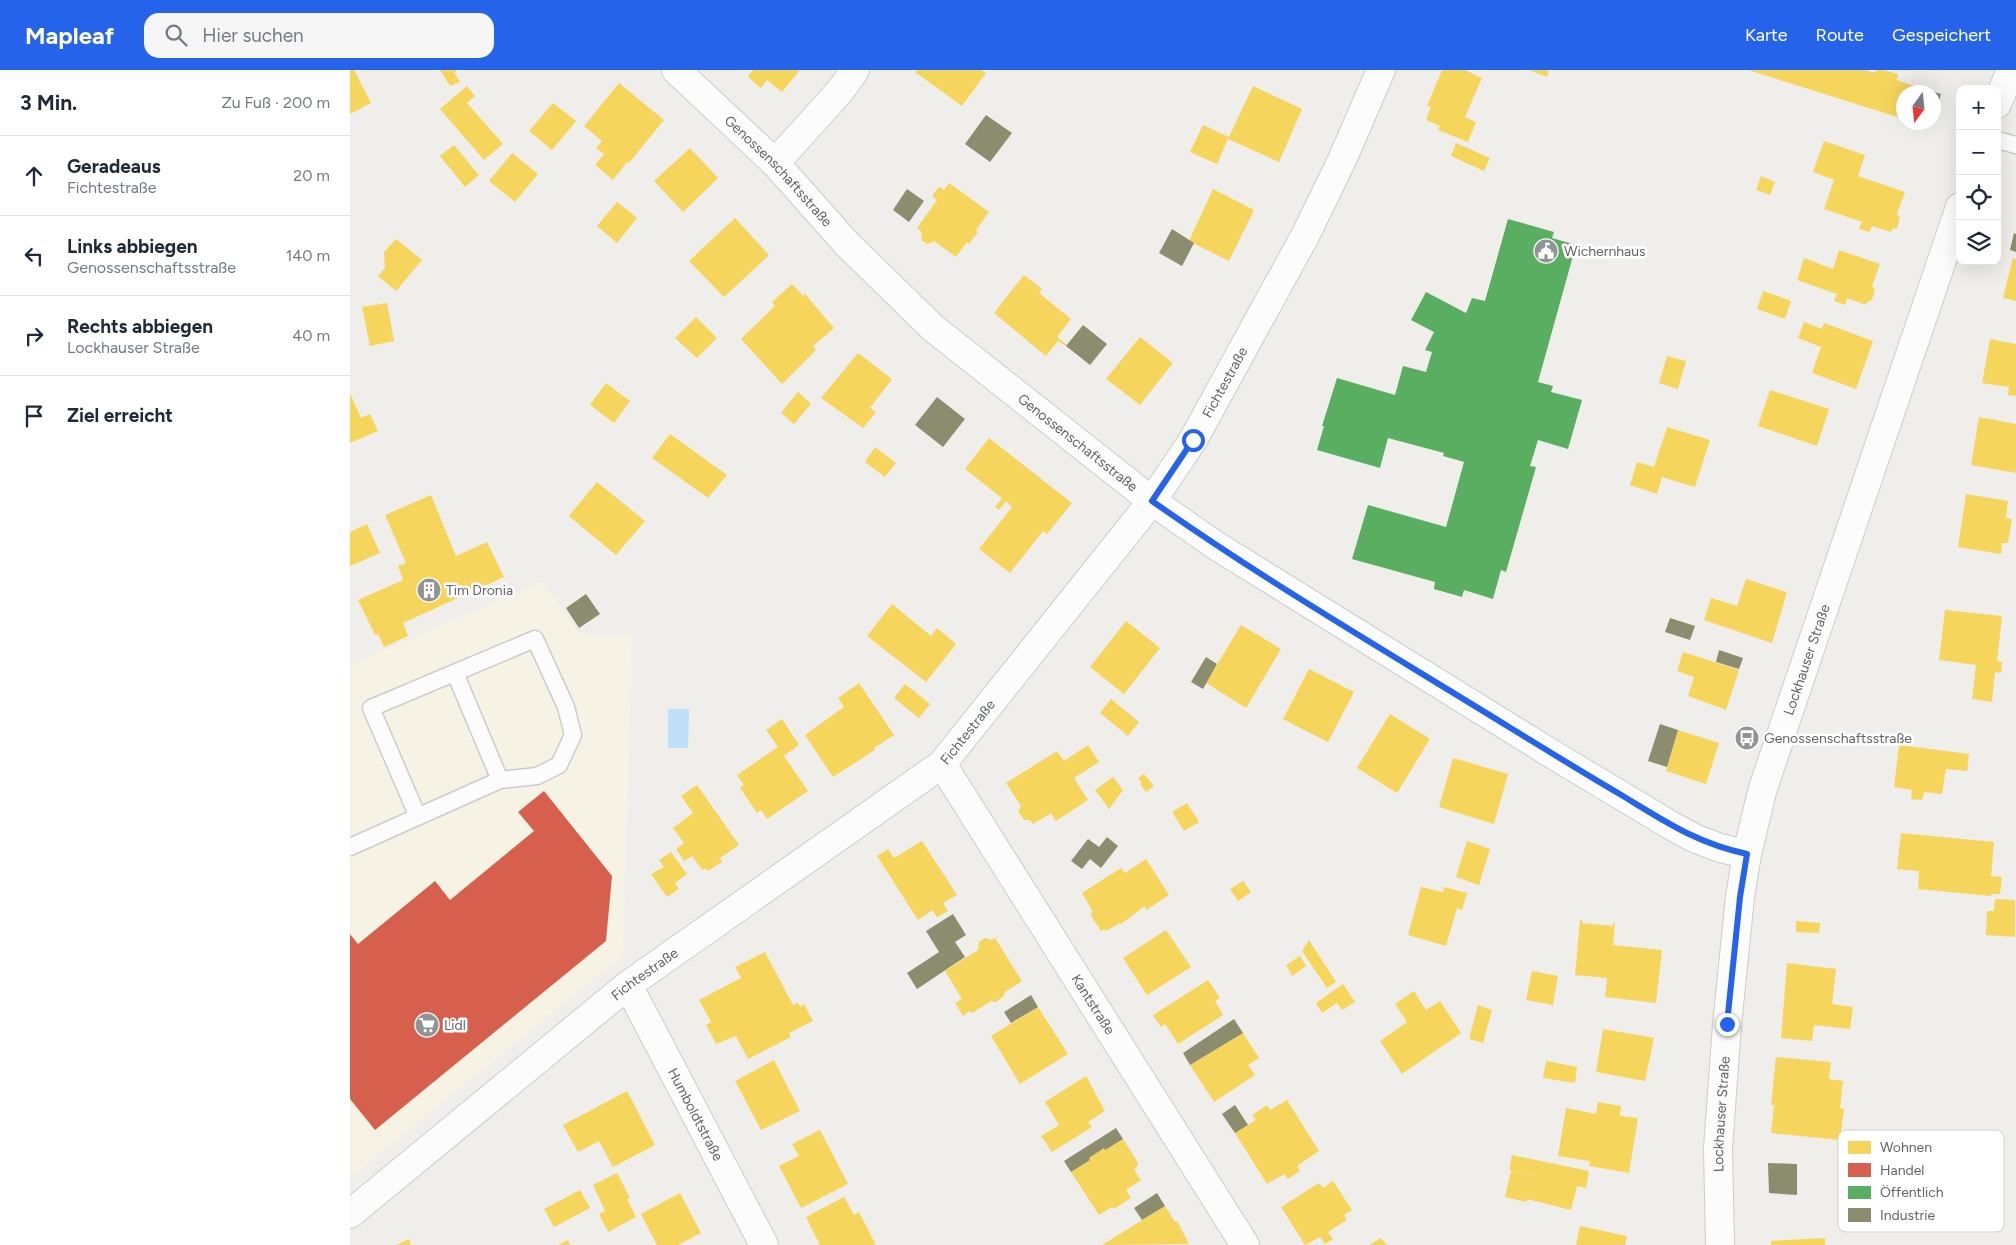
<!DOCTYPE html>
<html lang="de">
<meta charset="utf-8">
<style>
body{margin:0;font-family:Figtree,sans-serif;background:#f6f6f7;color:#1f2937}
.controls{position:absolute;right:15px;top:15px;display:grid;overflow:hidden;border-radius:10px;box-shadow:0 5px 20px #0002}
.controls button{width:45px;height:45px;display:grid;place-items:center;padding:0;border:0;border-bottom:1px solid #e0e1e3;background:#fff;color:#1f2937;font:25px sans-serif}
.compass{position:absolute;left:1546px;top:15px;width:45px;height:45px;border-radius:50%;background:#fff;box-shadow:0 5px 20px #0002;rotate:195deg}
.stop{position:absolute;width:15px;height:15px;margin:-11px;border:4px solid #2563eb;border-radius:50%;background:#fff}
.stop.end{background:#2563eb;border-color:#fff;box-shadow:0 1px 5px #0008}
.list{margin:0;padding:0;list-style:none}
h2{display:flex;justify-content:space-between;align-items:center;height:65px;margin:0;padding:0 20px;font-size:21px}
h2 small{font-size:16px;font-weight:400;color:#747a83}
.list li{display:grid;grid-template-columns:32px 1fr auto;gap:15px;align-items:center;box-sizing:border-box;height:80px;padding:0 20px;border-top:1px solid #e0e1e3}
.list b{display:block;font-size:19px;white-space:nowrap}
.list p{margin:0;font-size:16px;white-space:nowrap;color:#747a83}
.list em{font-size:16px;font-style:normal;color:#747a83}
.icon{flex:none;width:28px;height:28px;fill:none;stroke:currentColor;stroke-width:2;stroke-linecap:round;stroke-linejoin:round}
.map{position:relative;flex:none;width:1666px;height:1175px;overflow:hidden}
header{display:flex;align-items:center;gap:30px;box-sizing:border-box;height:70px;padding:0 25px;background:#2563eb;color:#fff}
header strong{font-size:24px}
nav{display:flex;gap:28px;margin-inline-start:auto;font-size:18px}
.search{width:350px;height:45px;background:#f6f6f7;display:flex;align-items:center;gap:12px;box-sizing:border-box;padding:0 18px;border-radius:15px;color:#747a83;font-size:19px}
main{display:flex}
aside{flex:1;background:#fff}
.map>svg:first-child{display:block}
.commercial{fill:#f7f3e4}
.water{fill:#bfe0f9}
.homes{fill:#f6d55c}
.shops{fill:#d6604d}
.public{fill:#5aae61}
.industry{fill:#8c8c6e}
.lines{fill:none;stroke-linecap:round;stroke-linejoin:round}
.service-casing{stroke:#cbcccc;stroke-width:19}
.minor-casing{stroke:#cbcccc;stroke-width:30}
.tertiary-casing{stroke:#cbcccc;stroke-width:30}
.service{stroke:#fdfcfc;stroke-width:16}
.minor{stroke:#fdfcfc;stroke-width:28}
.tertiary{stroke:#fdfcfc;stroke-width:28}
.route{stroke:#2563eb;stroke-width:6}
.labels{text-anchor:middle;stroke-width:5;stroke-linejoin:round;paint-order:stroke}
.street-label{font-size:14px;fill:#5f6368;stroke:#fff}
.poi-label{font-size:14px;fill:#5f6368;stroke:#fff;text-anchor:start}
.key{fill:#fff;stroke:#cfd0d2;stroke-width:1}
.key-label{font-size:14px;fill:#5f6368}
</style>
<header>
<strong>Mapleaf</strong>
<div class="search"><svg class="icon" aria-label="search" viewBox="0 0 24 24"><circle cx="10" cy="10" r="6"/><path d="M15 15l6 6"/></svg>Hier suchen</div>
<nav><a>Karte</a><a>Route</a><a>Gespeichert</a></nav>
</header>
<main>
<aside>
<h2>3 Min.<small>Zu Fuß · 200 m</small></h2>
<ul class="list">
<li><svg class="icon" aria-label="ahead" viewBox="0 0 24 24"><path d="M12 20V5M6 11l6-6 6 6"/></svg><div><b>Geradeaus</b><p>Fichtestraße</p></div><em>20 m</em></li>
<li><svg class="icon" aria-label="left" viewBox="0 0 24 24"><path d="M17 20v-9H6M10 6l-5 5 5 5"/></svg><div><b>Links abbiegen</b><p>Genossenschaftsstraße</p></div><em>140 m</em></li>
<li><svg class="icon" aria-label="right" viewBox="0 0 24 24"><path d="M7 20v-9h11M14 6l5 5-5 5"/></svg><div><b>Rechts abbiegen</b><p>Lockhauser Straße</p></div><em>40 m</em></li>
<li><svg class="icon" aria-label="arrive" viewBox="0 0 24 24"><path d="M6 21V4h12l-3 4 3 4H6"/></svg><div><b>Ziel erreicht</b></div></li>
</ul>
</aside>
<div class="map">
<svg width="1666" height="1175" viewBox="0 0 1666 1175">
<rect width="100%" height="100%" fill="#efeeea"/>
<path class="commercial" d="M192,512L229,564L282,566L273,885L0,1107V595Z"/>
<path class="water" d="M318,639H339L338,678H318Z"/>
<path class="homes" d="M0,0H4L21,33L0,44Z
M90,0H108L104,2L110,12L100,16Z
M403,0H450L432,22L417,10L411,18L398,7Z
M567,0H631L636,3L612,36L565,2Z
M1092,0H1115L1132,8L1115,47L1126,52L1118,72L1088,60L1090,56L1076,50L1081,37L1077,36Z
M1178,0H1199L1197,7Z
M1398,0H1516L1525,3L1526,0H1534L1548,4L1547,10L1565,16L1563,22H1554V49Z
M269,13L314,50L279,93L277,92L263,110L245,95L254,84L246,78L252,71L234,56Z
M117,16L125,26L117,33L153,74L134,90L90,39Z
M903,16L952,39L929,92L878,69L867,94L840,82L853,55L879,67Z
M203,33L226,51L202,80L179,61Z
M1474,71L1515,85L1508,106L1555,122L1547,144L1550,148L1547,158L1542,159L1541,162L1522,156L1520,162L1509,159L1512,152L1474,139L1484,110L1463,102Z
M1106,73L1140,88L1134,101L1101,86Z
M104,75L129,105L115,117L90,86Z
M340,78L368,108L333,142L304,111Z
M162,83L188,104L165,132L139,111Z
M1411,106L1425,112L1420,125L1406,120Z
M599,113L639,142L626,160L628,162L619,174L617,172L606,187L584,171L578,174L572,171L571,161L567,158L587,130L582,126L589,117L594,120Z
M863,119L904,140L879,191L839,171Z
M267,132L287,148L267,173L247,156Z
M385,148L419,185L374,227L339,191Z
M46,169L72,190L46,221L28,206L35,198L34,182Z
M1489,180L1530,194L1522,216L1525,220L1522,230L1517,232L1516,235L1497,228L1495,235L1484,231L1487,224L1447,210L1454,188L1483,199Z
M1663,188L1666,189V231L1653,228Z
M674,205L692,219L689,223L721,249L707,267L717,275L716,276L708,271L696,286L644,243Z
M442,214L453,226L455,224L484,258L463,276L466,280L432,314L391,269L425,236L422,232Z
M1413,221L1441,231L1435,249L1407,239Z
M37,233L44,271L20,276L12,237Z
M346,247L367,268L347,288L325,268Z
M1454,252L1472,259L1474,253L1523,271L1506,319L1462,303L1471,277L1448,268Z
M790,267L823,293L790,335L756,309Z
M1640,269L1666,274V326L1658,325L1659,317L1632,313Z
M508,283L542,309L520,338L526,342L513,358L471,328Z
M1317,286L1336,291L1328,319L1309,313Z
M256,313L280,331L264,353L240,335Z
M1420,320L1479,339L1467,376L1408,356Z
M448,322L461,334L444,354L431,343Z
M0,323L11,348L20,344L28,361L0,373Z
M1629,347L1666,354V403L1621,395Z
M1317,357L1360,370L1345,417L1312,407L1307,424L1280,415L1287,392L1304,397Z
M320,364L377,405L358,428L302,388Z
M639,368L722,433L697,464L693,461L660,503L629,479L662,437L656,431L649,440L645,437L652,428L615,399Z
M525,377L546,393L535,407L515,392Z
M247,412L295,451L266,485L219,446Z
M1616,424L1658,431L1656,448L1662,449L1658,473H1652L1651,484L1608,477Z
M81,425L106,486L137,472L154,507L53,553L58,566L34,577L28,564L25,565L8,530L53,510L48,496L56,493L35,445Z
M17,454L30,483L0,496V462Z
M1396,509L1437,522L1422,573L1354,550L1361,528L1387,536Z
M542,534L581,566L587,558L606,574L576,612L517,566Z
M1595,540L1652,546L1647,591L1652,592L1651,603L1645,602L1642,632L1622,629L1626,595L1589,590Z
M776,551L810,578L774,624L740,597Z
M891,555L931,579L896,638L856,613Z
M1333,582L1389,600L1376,640L1338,626L1344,607L1327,601Z
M959,599L1004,622L978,672L933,649Z
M509,613L544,665L524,678L525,680L483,707L455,665L494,637L488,628Z
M555,614L580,634L569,648L544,628Z
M761,629L789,652L778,666L750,643Z
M1040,644L1080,669L1047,723L1007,698Z
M432,649L449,675L434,686L458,721L417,749L411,740L407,743L390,718L394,715L387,705L428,677L416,660Z
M1328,660L1369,673L1356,714L1316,701Z
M738,675L749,692L724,708L738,730L706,751L701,743L683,754L680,750H674L668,741L671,736L656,713L707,681L714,691Z
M1549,675L1619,684L1617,701L1596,699L1592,724L1574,722L1572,730L1561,729L1562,720L1544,717Z
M1103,688L1158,704L1144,754L1089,737Z
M794,704L804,716L796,722L790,714L792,713L788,708Z
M763,707L773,720L759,739L745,720Z
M347,715L389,775L370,788L372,792L358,801L356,798L352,800L342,786L334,791L326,779L334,773L323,758L343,743L331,726Z
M837,733L849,752L834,761L822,742Z
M1551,763L1644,772L1641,806L1652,807L1650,824H1641V826L1568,819L1569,801L1547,799Z
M572,771L607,825L593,833L598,841L587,847L582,840L568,850L527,786L538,779L544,788Z
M1117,771L1140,779L1129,815L1106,807Z
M321,782L337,804L325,813L329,819L317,827L301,804L314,797L309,790Z
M796,789L819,825L796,840L795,836L771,854L770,853L756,861L754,859L751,861L740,844L743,842L732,823L771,798L775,803Z
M893,811L901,822L888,831L880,819Z
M1071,817L1093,822L1094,817L1117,823L1112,840L1107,838L1096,876L1058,865Z
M1645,829L1665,830V867L1636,865L1637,841H1644Z
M1230,850H1232V853L1263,856V853H1265L1263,875L1312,880L1306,933L1255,927L1257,908L1225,905Z
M1446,851L1470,853L1469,863L1446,862Z
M816,860L841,897L797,925L773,888Z
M635,868L642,870L645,868L672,911L655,922L654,926L646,932L641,931L622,943L620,941L613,946L605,933L612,929L595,901L628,880L629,872Z
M959,870L986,912L977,918L952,881Z
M415,882L443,935L448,933L450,937L454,934L463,951L439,963L441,967L398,989L386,966L366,974L356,955L361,952L349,930L391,908L385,897Z
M950,886L956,896L942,906L936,895Z
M1437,893L1486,899L1482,934L1503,937L1500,959L1464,955L1462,971L1431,968Z
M1182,901L1208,906L1203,935L1176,930Z
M858,910L870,928L865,931L873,945L828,974L815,954L811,957L803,945Z
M993,914L1005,932L992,940L987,933L972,943L966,933Z
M1064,921L1076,940L1090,931L1111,963L1052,1004L1030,971L1057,952L1045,934Z
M1128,935L1142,940L1133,973L1119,969Z
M688,937L718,984L670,1014L641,966Z
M1253,959L1304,968L1295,1011L1246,1002Z
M893,963L909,988L898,995L905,1005L864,1032L840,995Z
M1426,987L1481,992L1479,1009L1493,1011L1490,1038L1494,1039L1490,1070L1421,1063L1424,1035H1421Z
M424,990L450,1041L411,1060L385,1011Z
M1196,991L1227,997L1225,1013L1193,1008Z
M736,1006L755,1041L738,1052L742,1057L702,1082L691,1066L709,1055L695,1032Z
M277,1021L305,1075L263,1097L249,1071L228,1082L213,1055Z
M937,1030L969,1081L947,1096L950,1101L938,1109L934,1104L917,1114L885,1063L906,1050L902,1045L917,1035L920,1040Z
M1248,1032L1271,1036L1270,1046L1288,1048L1279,1103L1239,1096L1240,1091L1208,1086L1216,1038L1246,1044Z
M470,1060L498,1114L451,1138L429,1096L449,1086L442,1074Z
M773,1069L787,1091L788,1095L784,1100L791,1110L776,1120L781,1128L764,1139L762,1137L749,1145L721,1102L740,1090L739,1088L754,1078L755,1080Z
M1162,1085L1239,1101L1236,1118L1227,1116L1221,1140L1177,1129V1132L1155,1127L1161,1101L1191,1107L1159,1100Z
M267,1103L280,1128L277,1129L286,1147L258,1162L249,1144L255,1141L243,1115Z
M983,1111L1002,1140L994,1145L997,1150L978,1162L983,1169L975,1174L970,1167L955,1175L931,1137L969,1113L973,1118Z
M230,1120L240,1138L204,1157L194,1139Z
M330,1123L351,1163L328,1175H307L291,1144Z
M494,1127L504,1145L509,1142L526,1175H470L456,1147Z
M815,1136L825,1152L827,1151L839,1174L752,1175Z
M1230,1156L1277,1166L1275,1175H1226Z
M1031,1168L1037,1175H1019Z
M1475,1168V1175H1421V1171Z
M59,1169L61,1175H46Z
M218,1170L220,1175H208Z"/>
<path class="shops" d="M194,721L262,806L256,871L25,1060L0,1029V864L8,874L85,811L100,830L184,761L168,742Z"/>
<path class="public" d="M1158,149L1204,162L1202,168L1226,175L1188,312L1203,316L1201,322L1232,330L1218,379L1188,370L1180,396L1186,397L1156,502L1151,500L1143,529L1114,520L1112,527L1084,519L1085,512L1002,489L1018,435L1096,457L1114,392L1093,386L1094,383L1038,368L1030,398L967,380L974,356H972L987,308L1045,325L1053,296L1076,302L1082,282L1075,280L1084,262L1061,250L1076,222L1116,243L1122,228L1135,231Z"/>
<path class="industry" d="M1565,16L1591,24L1584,48V22H1563Z
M636,45L662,63L640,92L615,74Z
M557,119L574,131L559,152L543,140Z
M822,159L844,173L832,196L809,183Z
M1664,163L1666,164V182L1660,180Z
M733,255L757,274L740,295L716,276Z
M587,327L615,349L593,377L565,355Z
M236,524L250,544L229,558L216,538Z
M1320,548L1345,556L1340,570L1315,562Z
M1369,580L1393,588L1389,599L1366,592Z
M856,587L867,594L853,619L841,612Z
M1310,654L1328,660L1317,697L1298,691Z
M757,767L768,776L751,798L740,789L732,799L721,791L738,769L749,777Z
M603,844L616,865L605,872L615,887L567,919L557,903L589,882L576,861Z
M681,925L688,937L661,953L654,942Z
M884,949L893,963L840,995L833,983Z
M885,1035L898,1055L885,1063L872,1044Z
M766,1058L773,1069L755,1080L754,1078L739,1088L740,1090L721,1102L714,1091Z
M1418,1093L1447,1094V1125L1419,1123Z
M807,1123L815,1136L792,1150L784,1138Z"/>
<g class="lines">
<defs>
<path id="service" d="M1647,70L1666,75
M105,603L150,710
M0,777L150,710L187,706L209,695L223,665L216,637L185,569L21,638L68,747"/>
<g id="minor">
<path id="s1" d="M326,0L425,93L497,174L583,258L802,431L865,475L1202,684L1322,756L1344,768L1370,778L1397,784"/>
<path d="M425,93L490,21L505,0"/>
<path id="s2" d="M592,694L895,1175"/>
<path id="s3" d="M278,915L414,1175"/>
<path id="s4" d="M0,1144L278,915L592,694L802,431L843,370L956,164L992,90L1031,0"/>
</g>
<g id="tertiary">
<path d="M1647,34L1661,0"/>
<path id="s5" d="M1370,1175L1368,1078L1377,955L1390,827L1397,784L1413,718L1610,137"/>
</g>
</defs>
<use href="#service" class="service-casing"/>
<use href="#minor" class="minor-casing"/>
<use href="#tertiary" class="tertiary-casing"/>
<use href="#service" class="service"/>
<use href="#minor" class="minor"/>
<use href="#tertiary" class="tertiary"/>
</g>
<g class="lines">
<path class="route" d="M843,370L802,431C917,512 1039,583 1159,657C1195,679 1232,702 1268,723C1313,750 1345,773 1397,784L1390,827L1377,954"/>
</g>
<defs>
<symbol id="civic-disc" viewBox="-11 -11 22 22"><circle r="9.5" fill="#919496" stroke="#fff"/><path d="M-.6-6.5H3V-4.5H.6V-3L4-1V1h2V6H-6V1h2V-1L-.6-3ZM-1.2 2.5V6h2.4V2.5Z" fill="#fff"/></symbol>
<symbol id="building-disc" viewBox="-11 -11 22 22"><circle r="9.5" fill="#919496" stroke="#fff"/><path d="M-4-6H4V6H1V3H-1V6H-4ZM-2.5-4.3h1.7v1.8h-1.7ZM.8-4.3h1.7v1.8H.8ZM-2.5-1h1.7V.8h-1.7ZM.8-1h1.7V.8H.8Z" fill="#fff"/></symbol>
<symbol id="bus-disc" viewBox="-11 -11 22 22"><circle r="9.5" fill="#919496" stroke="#fff"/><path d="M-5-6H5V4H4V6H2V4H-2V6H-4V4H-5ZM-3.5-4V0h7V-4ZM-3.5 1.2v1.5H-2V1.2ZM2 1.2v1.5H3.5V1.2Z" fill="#fff"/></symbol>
<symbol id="supermarket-disc" viewBox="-11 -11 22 22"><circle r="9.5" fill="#919496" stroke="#fff"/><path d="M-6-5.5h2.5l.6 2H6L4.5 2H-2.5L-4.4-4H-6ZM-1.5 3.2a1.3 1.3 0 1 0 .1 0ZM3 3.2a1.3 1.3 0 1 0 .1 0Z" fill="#fff"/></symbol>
</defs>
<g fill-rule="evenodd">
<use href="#civic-disc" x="1182" y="167" width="28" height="28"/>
<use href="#building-disc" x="65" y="506" width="28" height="28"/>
<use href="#bus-disc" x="1383" y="654" width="28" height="28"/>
<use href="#supermarket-disc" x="63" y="941" width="28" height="28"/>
</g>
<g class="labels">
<g class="street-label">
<text dy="5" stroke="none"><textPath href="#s1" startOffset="144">Genossenschaftsstraße</textPath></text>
<text dy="5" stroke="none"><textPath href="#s4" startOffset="1220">Fichtestraße</textPath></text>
<text dy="5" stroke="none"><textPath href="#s1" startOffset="549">Genossenschaftsstraße</textPath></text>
<text dy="5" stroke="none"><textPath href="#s5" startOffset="596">Lockhauser Straße</textPath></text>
<text dy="5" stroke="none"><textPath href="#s4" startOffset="785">Fichtestraße</textPath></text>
<text dy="5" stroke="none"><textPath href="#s4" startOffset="380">Fichtestraße</textPath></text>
<text dy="5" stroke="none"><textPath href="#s2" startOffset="284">Kantstraße</textPath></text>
<text dy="5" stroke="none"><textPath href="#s5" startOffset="131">Lockhauser Straße</textPath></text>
<text dy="5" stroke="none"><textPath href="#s3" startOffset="146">Humboldtstraße</textPath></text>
</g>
<g class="poi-label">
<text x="1214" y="186">Wichernhaus</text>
<text x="96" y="525">Tim Dronia</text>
<text x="1414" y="673">Genossenschaftsstraße</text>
<text x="94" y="960">Lidl</text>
</g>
</g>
<rect x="1488" y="1060" width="166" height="102" rx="8" class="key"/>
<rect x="1498" y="1071" width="23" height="13" fill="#f6d55c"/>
<rect x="1498" y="1093" width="23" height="14" fill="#d6604d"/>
<rect x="1498" y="1116" width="23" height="13" fill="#5aae61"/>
<rect x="1498" y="1138" width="23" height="14" fill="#8c8c6e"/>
<g class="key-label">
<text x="1530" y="1082">Wohnen</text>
<text x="1530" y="1105">Handel</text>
<text x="1530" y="1127">Öffentlich</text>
<text x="1530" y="1150">Industrie</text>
</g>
</svg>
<div class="controls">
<button>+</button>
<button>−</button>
<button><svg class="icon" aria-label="locate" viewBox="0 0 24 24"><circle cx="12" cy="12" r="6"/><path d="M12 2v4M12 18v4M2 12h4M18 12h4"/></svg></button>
<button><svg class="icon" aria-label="layers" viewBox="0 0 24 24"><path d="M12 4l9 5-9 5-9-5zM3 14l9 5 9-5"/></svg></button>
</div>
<svg class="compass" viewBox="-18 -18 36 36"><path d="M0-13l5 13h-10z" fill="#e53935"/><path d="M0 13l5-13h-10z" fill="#747a83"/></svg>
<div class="stop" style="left:843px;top:370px"></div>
<div class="stop end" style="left:1377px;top:954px"></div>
</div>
</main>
